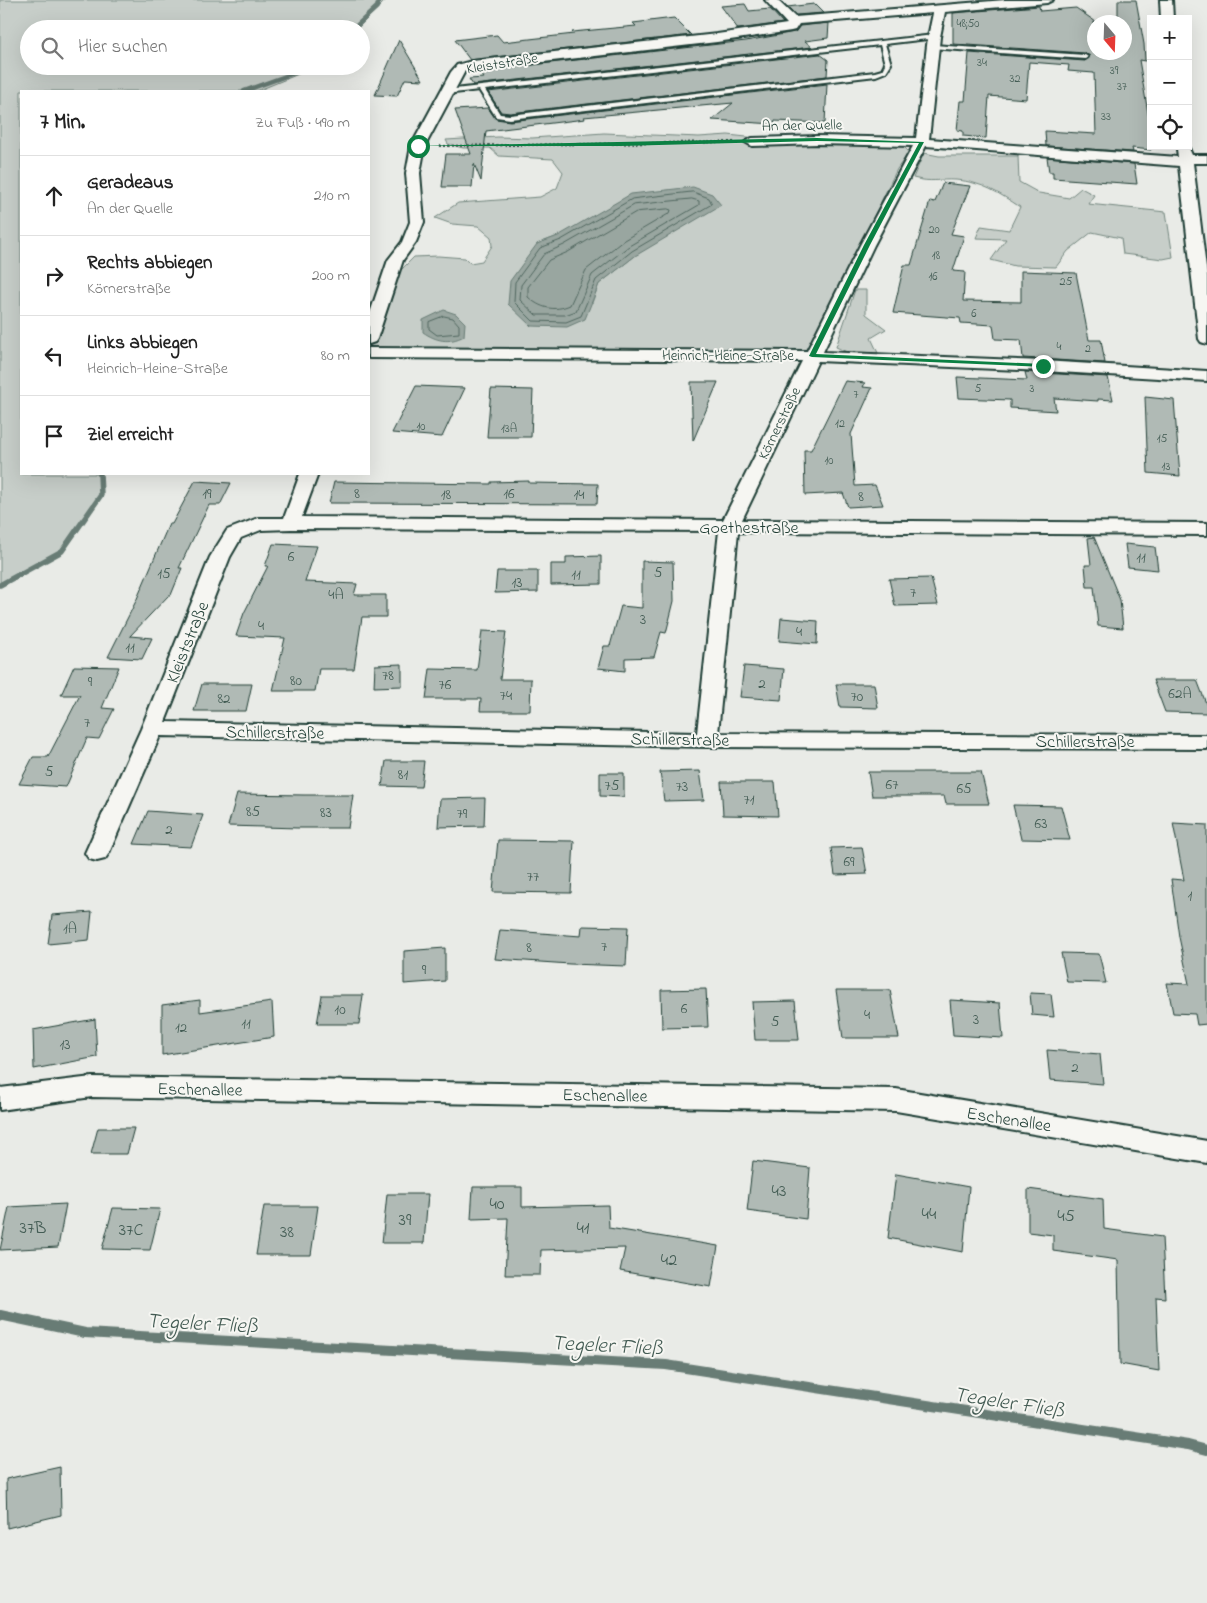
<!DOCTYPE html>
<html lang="de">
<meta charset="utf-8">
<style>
body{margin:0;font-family:"Indie Flower",sans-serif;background:#f6f6f6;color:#222}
.controls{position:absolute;right:15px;top:15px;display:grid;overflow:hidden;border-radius:0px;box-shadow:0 5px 20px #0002}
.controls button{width:45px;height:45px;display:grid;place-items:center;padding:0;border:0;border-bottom:1px solid #e0e0e0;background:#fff;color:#222;font:25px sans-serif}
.compass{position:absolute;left:1087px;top:15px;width:45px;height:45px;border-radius:50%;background:#fff;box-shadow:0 5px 20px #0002;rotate:161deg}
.stop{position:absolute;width:15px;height:15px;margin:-11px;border:4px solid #0b8043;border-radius:50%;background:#fff}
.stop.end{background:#0b8043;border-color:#fff;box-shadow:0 1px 5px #0008}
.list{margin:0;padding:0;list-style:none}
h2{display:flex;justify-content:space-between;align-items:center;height:65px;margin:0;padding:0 20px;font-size:21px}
h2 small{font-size:16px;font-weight:400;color:#767676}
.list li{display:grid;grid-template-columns:32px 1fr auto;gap:15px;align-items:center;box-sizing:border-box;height:80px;padding:0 20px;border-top:1px solid #e0e0e0}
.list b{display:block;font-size:19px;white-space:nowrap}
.list p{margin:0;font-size:16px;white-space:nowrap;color:#767676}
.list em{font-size:16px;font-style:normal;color:#767676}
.icon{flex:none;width:28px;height:28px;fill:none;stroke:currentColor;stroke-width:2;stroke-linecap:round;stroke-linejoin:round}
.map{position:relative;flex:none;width:1207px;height:1603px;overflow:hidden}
.search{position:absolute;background:#fff;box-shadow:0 5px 20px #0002;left:20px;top:20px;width:350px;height:55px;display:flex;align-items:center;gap:12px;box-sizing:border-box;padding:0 18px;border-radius:28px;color:#767676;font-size:19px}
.panel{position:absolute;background:#fff;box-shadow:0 5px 20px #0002;left:20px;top:90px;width:350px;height:385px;border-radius:0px}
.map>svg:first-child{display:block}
.green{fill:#c7cec9;stroke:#73867e;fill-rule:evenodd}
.water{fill:#99a6a0;stroke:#687c75}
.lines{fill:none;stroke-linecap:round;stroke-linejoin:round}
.shore{stroke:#50675f;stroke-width:1}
.stream-far2{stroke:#687c75;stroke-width:4.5}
.stream-far1{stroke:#687c75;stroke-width:5.5}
.stream{stroke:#687c75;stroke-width:10}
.building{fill:#b0bab5;stroke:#1f3d34}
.service-casing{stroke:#1f3d34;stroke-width:4}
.minor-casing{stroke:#1f3d34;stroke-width:4}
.path{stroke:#1f3d34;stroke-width:2;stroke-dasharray:2 2;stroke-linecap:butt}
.service{fill:#f6f6f2;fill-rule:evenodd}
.minor{fill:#f6f6f2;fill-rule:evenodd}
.route{fill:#0b8043}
.labels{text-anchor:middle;stroke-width:4;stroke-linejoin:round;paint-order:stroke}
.far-number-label{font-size:12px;fill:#435c54}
.far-street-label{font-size:15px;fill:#1f3d34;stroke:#f6f6f2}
.number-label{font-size:15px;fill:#435c54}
.street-label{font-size:18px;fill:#1f3d34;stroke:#f6f6f2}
.near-number-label{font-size:18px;fill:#435c54}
.near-water-label{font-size:22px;font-style:italic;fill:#445c54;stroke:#f6f6f2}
</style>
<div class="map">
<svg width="1207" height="1603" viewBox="0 0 1207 1603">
<rect width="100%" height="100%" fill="#e9ebe7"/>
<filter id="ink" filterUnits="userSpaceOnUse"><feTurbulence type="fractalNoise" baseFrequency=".02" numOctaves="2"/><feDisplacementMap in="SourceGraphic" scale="10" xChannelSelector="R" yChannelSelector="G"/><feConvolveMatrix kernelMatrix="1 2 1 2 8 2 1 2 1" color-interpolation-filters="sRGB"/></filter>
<g filter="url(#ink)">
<path class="green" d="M0,0H386L357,29H29V66H318L257,91H21V474H100L101,495L62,551L0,585Z
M604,133L699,137L728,135L756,138L769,146L835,143L902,145L909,152L897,169L807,353L379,349L369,346L400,271L414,257L438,256L465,258L470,263L482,261L492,246L491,237L478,226L452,224L435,218L458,203L540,197L557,188L563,172L553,159L499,156L490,148H463L448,144L446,140L498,137L532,138ZM558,236L635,256L599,284L592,303L537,244Z
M924,153L939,156H1018L1019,182L1039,193L1069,198L1081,188L1094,195L1088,204L1166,212L1173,257L1163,259L1123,254L1121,238L1092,232L1068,251L1056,267L1015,266L991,260L1006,239L976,238L981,226L1009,230L1020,207C999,193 982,182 956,180C938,179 932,183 913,178Z
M855,290H866V314L886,329L871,338L878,353L851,354L836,347Z"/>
<path class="water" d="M693,187L712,194L721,205L635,256L599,284L585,319L567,327L531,326L508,304L510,281L537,244L558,236L631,194Z
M444,310L456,314L465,323L464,336C449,344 436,341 423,332V320Z"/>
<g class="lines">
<path class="shore" d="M693,192L709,198L712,204L632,251L596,280L581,316L566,322L533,321L514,302L515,282L540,248L561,240L632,199Z
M692,199L699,201V205L629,246L592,275L576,311L565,315H536L520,300L521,285L544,254L564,245L634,205Z
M668,209L671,210L670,213L624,240L586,270L570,305C554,312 540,308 528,297V287L549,260L568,252L636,212Z
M444,316L453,318L459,325V333L437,335L429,329V322Z"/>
<path class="stream-far2" d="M353,29L377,7L379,0
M244,91L294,73L305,66"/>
<path class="stream-far1" d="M0,585L62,551L101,495L100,474"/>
<path class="stream" d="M0,1315L85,1333L666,1365L1188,1445L1207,1450"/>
</g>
<path class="building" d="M1118,0H1136L1144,44L1145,61L1139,60L1151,131V150L1132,148L1133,152L1046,146L1045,131L1096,134L1094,73L1068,71L1069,65L1029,62L1026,99L989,96L986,138L963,136V131L957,130L960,101H965L969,53L1085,61L1090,56L1085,53L953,44V13L1039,6L1040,11L1076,8L1096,22H1094V52H1124V22H1118Z
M745,4L749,11L770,9L783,23L738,29L721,6Z
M814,4L823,13L796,15L787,7Z
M674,18L691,35L470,60L455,40L497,35L503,42L574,34L572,32L636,26L633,23Z
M829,23L828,38L805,41L812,47L473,85L469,79L484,78L479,71L746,41L795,32L800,26Z
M399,40L423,80L405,79L397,96L375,95Z
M820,54L828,60L827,76L510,113L501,112L488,92Z
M827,84L825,123L775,121L774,124L712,120L733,103L584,117L585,119L486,131L481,181L474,164L472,187H442L446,154H471L455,110L488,108L496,119L510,121Z
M1047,157L1134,164L1137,184L1053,178V172H1049Z
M943,183L970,186L951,234L964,236L953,271L965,272L963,301L1021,302V271L1076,273L1089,340H1101L1105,363L1023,358L1021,340L995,339L993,325L961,323L960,318L893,313L904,265H911L930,201L935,202Z
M1025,372L1108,377L1113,400L1098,399V401L1054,398L1056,411L1010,408V400L959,398L957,377L1027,380Z
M845,381L865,383L863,387L872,388L851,434L855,486L875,485L883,505L848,507L843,493L805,495L804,450H811Z
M691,382H718L693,441Z
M416,386L465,388L442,437L392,433Z
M491,389L533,390L531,437H487Z
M1145,397L1174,400L1180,476L1148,473Z
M195,481L231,483L220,505H209L179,568H182L171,595H169L130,636L152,638L142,659L108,657L136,601L169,524H172Z
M529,481V483L598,484L597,504L329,503L334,482L491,484V482Z
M1094,537L1120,600L1123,628L1098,626L1094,587H1087L1085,565H1091L1088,538Z
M273,544L317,546L305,582L357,584L354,595H386V617H362L354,669H319L315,691H273L285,638L236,636L244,613L268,566H265Z
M1125,544L1155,547L1158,570L1128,567Z
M601,556V584L551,585V564H566V557Z
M642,561L673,562L674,601L666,633L661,632L654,657L625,658V671L598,668L604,646H610L621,606L642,608Z
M497,571H538V592L495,593Z
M931,578L938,605L895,606L889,579Z
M781,618L818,621L817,644L779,641Z
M482,631L506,632L500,679H531L530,711H480L481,699H426L430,669L477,670Z
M402,664V686L374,687L375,665Z
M74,666L119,667L102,708L114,709L99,739L87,738L66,787L19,784L33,757H48L80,695H61Z
M744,666L784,669L781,700L740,697Z
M1153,680H1197L1207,706V713L1165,712Z
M202,684H252L246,711H194Z
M836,684H874L878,708L840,707Z
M386,761H424L421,787L382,786Z
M700,771L704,800L664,801L660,772Z
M868,772H981L989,804H946L944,796H872Z
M600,773H624V797L600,796Z
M721,782H775L778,816L723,815Z
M237,794L304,795H353L348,828H298L228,826Z
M485,798L484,826L438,827L440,799Z
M1013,805L1061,806L1070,840L1021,839Z
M148,811L203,815L191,847L134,844Z
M1173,823L1207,825V1024L1197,1025L1195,1014L1173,1013L1167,983L1189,984L1179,937L1171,879L1184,880Z
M498,840L574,841L571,893L493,892Z
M862,847L867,874L835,875L831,848Z
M92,912L89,940L48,944L52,915Z
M582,926L628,927L626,966L570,964L495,959L500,930L581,936Z
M445,948V981L404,984V951Z
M1061,953L1099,954L1106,983L1067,982Z
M706,989L708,1027L662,1028L661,990Z
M836,990H890L899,1038H843Z
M1030,993L1051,994L1054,1017L1032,1015Z
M322,995H363L359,1024H317Z
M200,1000V1012L272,1002L274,1037L162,1055V1005Z
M950,1000L1000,1003L1003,1038L953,1035Z
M795,1001L799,1040H755L752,1002Z
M95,1019L97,1057L34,1069L33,1030Z
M1047,1050L1100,1054L1103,1084L1050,1080Z
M98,1128H134L127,1154H91Z
M753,1161L810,1168L806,1219L747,1211Z
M896,1174L969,1187L963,1252L888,1238Z
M473,1187H522V1207L608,1205L609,1228L718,1246L711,1287L620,1271L625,1248L541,1250L540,1275H505L508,1218L471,1219Z
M1028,1189L1103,1199L1104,1229L1162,1237L1165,1298L1156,1297L1159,1371L1120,1364L1118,1260L1053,1251V1235L1028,1232Z
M387,1194H428L424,1243H382Z
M66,1204L58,1247L0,1250L9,1207Z
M264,1206H318L311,1255H256Z
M113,1208L160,1209L150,1250L102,1249Z
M60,1467L61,1515L7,1528L6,1479Z"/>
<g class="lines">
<defs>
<path id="service" d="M934,35L936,36V38L885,44L891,64L886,72L876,76L510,119L496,117L479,90L446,94L443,92L446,90ZM880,45L885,64L882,70L875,72L510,115L500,114L485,90Z
M933,45L1085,55L1088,57L1085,59L931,48L930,47Z"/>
<path id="minor" d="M765,0H777L795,17L1005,0H1053L1047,3L945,12L940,37L929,139L1178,157L1177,149L1179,146H1188L1192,155H1207V163H1193L1207,276V344L1201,342L1199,339L1179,166L926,146L874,245L823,352L1043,361L1207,371V381L1043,371L818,361L742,520L1207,523V535L738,532L718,733L1207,735V749L707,747L160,736L109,853L105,859L97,861L89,859L85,853L141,729L210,557L227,530L258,518H284L300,474H318L302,517L723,520L802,361L369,358V348L807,351L860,245L913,146L817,144L752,146L745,142L752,138L817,136L916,138L928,37L933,13L799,24L795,30L791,31L717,42L465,71L425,146L420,173L424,222L416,242L403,260L377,339L375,342L369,344V316L388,260L402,242L410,222L406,173L411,146L451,72L457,65L472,61L717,34L787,24ZM291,529L719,531L697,733L165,722L230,557L241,538L261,530Z
M1160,0H1172L1173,19H1161Z
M92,1077L896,1089L1207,1141V1163L896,1111L92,1097L0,1110V1088Z"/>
</defs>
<use href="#service" class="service-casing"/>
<use href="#minor" class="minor-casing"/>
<path class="path" d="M440,146L734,142"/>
<use href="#service" class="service"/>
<use href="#minor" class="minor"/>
</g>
</g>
<path class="route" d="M817,138L924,142L870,245L816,354L1043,364L1045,367L812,357L809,356L864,245L919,143L817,141L620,146H416Z"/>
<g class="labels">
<g class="far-number-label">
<text x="968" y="27">48;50</text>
<text x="982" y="66">34</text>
<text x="1114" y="74">39</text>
<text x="1015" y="82">32</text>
<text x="1122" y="90">37</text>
<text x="1106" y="120">33</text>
<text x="934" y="233">20</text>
<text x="936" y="259">18</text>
<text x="933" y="280">16</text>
<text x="1066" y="285">25</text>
<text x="974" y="317">6</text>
<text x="1059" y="350">4</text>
<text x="1088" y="352">2</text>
<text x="978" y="392">5</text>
<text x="1032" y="392">3</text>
<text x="856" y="398">7</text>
<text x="840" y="427">12</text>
<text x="421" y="430">10</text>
<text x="509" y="432">13A</text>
<text x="1162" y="442">15</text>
<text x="829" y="464">10</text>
<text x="1166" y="470">13</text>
</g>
<g class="far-street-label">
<text transform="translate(502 63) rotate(-9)" y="5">Kleiststraße</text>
<text transform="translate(802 125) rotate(-1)" y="5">An der Quelle</text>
<text x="728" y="360">Heinrich-Heine-Straße</text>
<text transform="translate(779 423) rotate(-64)" y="5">Körnerstraße</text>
</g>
<g class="number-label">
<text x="207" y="498">19</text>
<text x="357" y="498">8</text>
<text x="509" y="498">16</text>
<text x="446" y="499">18</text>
<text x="579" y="499">14</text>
<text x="861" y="501">8</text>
<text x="291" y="561">6</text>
<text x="1141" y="562">11</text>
<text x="658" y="577">5</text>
<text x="164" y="578">15</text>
<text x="576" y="579">11</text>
<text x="517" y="587">13</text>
<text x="913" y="597">7</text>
<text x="336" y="599">4A</text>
<text x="643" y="624">3</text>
<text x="261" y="630">4</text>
<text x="799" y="636">4</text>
<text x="130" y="652">11</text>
<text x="388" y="680">78</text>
<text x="296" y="685">80</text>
<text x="90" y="686">9</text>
<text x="762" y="688">2</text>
<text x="445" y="689">76</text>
<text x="1180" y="698">62A</text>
<text x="506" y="700">74</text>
<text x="857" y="701">70</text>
<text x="224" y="703">82</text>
<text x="87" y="727">7</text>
<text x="49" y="776">5</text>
<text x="403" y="779">81</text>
<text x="892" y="789">67</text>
<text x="612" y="790">75</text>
<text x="682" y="791">73</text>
<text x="964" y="793">65</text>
<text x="749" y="804">71</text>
<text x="253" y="816">85</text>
<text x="326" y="817">83</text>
<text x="462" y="818">79</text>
<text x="1041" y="828">63</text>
<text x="169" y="834">2</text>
<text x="849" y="866">69</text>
<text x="533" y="881">77</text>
<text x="1190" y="900">1</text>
<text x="70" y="933">1A</text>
<text x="604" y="951">7</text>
<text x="529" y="952">8</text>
<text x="424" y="974">9</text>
<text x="684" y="1013">6</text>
<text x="340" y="1014">10</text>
<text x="867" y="1019">4</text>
<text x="976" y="1024">3</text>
<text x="775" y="1026">5</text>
<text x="246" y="1028">11</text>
<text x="181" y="1032">12</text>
<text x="65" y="1049">13</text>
<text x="1075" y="1072">2</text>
</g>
<g class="street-label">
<text x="749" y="533">Goethestraße</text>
<text transform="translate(187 642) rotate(-68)" y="6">Kleiststraße</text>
<text transform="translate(275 732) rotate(1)" y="6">Schillerstraße</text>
<text transform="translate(680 739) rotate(1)" y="6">Schillerstraße</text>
<text x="1085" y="747">Schillerstraße</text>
<text transform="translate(200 1089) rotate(1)" y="6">Eschenallee</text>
<text transform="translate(605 1095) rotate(1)" y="6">Eschenallee</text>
<text transform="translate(1009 1119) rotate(9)" y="6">Eschenallee</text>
</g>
<g class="near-number-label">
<text x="779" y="1196">43</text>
<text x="497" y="1209">40</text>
<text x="929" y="1219">44</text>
<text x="1066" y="1221">45</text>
<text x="405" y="1225">39</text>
<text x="33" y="1233">37B</text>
<text x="583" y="1233">41</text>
<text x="131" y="1235">37C</text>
<text x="287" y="1237">38</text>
<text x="669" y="1265">42</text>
</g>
<g class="near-water-label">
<text transform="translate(202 1322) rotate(3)" y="8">Tegeler Fließ</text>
<text transform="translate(607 1344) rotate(3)" y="8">Tegeler Fließ</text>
<text transform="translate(1009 1401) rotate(9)" y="8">Tegeler Fließ</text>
</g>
</g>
</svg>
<div class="controls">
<button>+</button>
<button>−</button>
<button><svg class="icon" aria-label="locate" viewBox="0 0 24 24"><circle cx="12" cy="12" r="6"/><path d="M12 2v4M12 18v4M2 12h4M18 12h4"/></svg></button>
</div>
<svg class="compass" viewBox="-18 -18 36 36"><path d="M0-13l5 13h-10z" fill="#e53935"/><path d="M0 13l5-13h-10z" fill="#767676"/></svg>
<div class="stop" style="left:418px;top:146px"></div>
<div class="stop end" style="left:1043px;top:366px"></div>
<div class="search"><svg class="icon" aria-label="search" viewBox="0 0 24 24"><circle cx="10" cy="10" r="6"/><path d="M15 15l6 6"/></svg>Hier suchen</div>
<section class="panel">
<h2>7 Min.<small>Zu Fuß · 490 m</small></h2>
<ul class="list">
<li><svg class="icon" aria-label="ahead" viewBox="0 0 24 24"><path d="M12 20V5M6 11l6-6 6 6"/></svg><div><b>Geradeaus</b><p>An der Quelle</p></div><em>210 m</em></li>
<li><svg class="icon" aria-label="right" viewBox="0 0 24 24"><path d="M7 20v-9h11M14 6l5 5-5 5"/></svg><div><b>Rechts abbiegen</b><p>Körnerstraße</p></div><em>200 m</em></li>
<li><svg class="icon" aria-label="left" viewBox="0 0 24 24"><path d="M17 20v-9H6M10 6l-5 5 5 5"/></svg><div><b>Links abbiegen</b><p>Heinrich-Heine-Straße</p></div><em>80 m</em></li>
<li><svg class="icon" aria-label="arrive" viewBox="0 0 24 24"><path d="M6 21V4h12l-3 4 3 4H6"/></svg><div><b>Ziel erreicht</b></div></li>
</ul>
</section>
</div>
